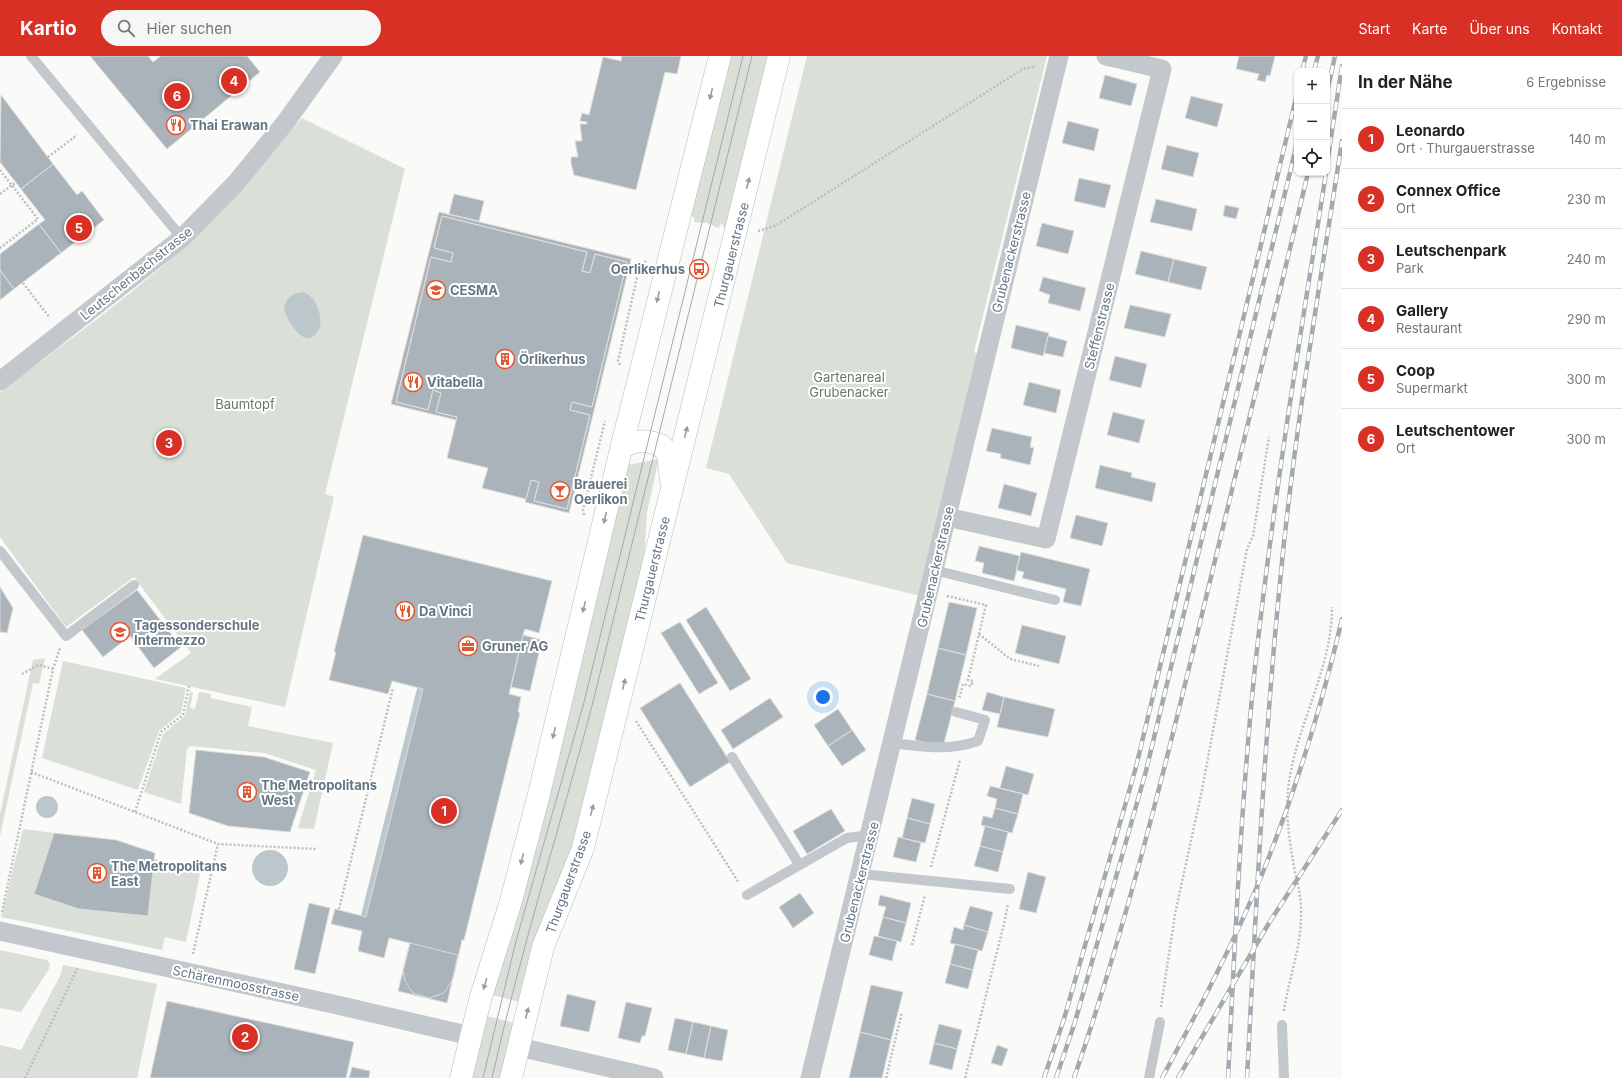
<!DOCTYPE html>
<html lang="de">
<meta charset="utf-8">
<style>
body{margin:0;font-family:Inter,sans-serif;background:#f6f6f6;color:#222}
.controls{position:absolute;right:12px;top:12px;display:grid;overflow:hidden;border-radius:8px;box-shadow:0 1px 3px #0004}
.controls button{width:36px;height:36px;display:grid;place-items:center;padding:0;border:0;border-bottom:1px solid #e0e0e0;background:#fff;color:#222;font:20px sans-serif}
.you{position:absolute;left:823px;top:641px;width:14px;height:14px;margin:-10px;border:3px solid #fff;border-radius:50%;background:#1a73e8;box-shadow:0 0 0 6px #1a73e833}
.badge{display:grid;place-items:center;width:26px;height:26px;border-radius:50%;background:#d93025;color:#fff;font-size:13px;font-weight:700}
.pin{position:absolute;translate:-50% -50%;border:2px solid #fff;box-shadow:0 1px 4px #0006}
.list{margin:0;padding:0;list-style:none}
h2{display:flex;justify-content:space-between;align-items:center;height:52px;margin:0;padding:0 16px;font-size:17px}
h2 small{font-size:13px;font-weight:400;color:#767676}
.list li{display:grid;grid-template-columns:26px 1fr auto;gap:12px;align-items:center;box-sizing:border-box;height:60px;padding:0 16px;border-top:1px solid #e0e0e0}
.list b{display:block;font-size:15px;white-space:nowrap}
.list p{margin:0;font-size:13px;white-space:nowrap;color:#767676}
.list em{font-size:13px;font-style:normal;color:#767676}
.icon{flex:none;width:22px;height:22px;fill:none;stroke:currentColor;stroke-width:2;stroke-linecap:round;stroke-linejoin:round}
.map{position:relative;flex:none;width:1342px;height:1022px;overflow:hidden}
header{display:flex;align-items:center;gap:24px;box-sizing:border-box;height:56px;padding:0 20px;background:#d93025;color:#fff}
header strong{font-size:19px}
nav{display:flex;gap:22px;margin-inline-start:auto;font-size:14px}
.search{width:280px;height:36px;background:#f6f6f6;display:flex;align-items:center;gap:10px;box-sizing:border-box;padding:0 14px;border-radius:22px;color:#767676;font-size:15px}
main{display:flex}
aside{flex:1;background:#fff}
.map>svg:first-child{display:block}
.green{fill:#dadfd7}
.water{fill:#bbc7cb}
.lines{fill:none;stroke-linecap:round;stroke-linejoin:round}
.stream{stroke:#bbc7cb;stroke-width:6}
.building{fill:#aab3b9;stroke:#dcdcda}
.secondary-casing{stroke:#b3babf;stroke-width:23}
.path{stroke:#bbbfc2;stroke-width:2.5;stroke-dasharray:2 2;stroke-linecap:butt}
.service{stroke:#c3c8cc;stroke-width:10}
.minor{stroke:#c3c8cc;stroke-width:19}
.secondary{stroke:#fff;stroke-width:22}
.tram{stroke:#a2aab0;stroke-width:1}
.rail-casing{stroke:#a2aab0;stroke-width:4.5}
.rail{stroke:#fff;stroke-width:3;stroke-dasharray:9;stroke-linecap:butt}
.oneway{fill:#939fa8}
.labels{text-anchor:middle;stroke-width:4;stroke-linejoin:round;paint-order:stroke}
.poi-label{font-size:13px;font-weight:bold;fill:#657683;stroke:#fff;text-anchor:start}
.street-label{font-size:13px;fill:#657683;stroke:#fff}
.park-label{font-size:13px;fill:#687a64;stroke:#fff}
</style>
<header>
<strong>Kartio</strong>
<div class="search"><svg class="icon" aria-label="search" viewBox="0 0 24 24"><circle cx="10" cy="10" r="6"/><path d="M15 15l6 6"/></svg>Hier suchen</div>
<nav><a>Start</a><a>Karte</a><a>Über uns</a><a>Kontakt</a></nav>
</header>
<main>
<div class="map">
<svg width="1342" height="1022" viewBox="0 0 1342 1022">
<rect width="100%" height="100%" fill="#fafaf8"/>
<path class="green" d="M730,0H769L725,174L722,167L718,172L707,167L694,166V161L691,160Z
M807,0H1047L974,296L980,299L920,540L787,507L729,418L706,412Z
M302,62L405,113L325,438L334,441L285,651L155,623L191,597L134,521L66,571L0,481V336C70,283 143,232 205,171C240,137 270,99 302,62Z
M659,403L647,456L644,506L576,780L520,946L492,939L538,778L600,529L627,409Z
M45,602L39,628L33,627L0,780V758L33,604Z
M63,605L186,632L181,657L159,675L138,734L42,702Z
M190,636L193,637L190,652L195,653L199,636L211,638V642L252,651L248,670L333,687L314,773L298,772L316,714L264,697L190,690L187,693L181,748L144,736L163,678L185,660Z
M23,773L54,777L34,837L79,853L148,860L155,803L200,818L186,886L165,881L162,894L1,861Z
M0,894L47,904L50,908L49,913L21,956L0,952Z
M63,909L157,928L137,1022H0V989L21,994L60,920Z
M486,960L515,967L501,1022H471Z"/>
<path class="water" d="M302,236C316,238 325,263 318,275C305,296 288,265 284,254C285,243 291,238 302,236Z
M36 751a11 11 0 1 1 22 0a11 11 0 1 1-22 0Z
M252 812a18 18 0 1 1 36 0a18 18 0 1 1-36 0Z"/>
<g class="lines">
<path class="stream" d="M364,860L420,633"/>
</g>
<path class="building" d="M90,0H148L153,6L161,0H247L260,16L167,93Z
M622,0H681L677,18L665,16L636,134L574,119L571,107V101H578L575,85H582L580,68H587V66L580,65L582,57L589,59L603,1L621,5Z
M1237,0H1275L1270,20L1267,19L1265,26L1257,24L1259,18L1236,13L1239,0Z
M1105,19L1137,28L1131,50L1099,42Z
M1,39L53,108L21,133L0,106Z
M1191,40L1223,48L1217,71L1185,62Z
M1068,65L1099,73L1094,95L1062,87Z
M1167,89L1199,97L1193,121L1161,113Z
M53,108L77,139L82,135L104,164L61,197L39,168L45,164L21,133Z
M1079,122L1111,129L1105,152L1074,145Z
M454,138L484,145L479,165L449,158Z
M1156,143L1197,153L1192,175L1150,166Z
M1225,149L1239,152L1236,163L1223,160Z
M439,156L631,203L569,457L525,446L526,443L531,424L539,426L534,445L567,453L590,359L570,354L572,346L592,351L627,206L595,198L590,217L582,215L587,196L442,160L434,192L453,197L451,206L431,201L396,346L428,354L433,334L441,337L436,356L457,361L456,364L391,348Z
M442,160L587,196L582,215L590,217L595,198L627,206L592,351L572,346L570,354L590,359L567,453L534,445L539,426L531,424L526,443L482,432L488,412L447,402L457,361L436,356L441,337L433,334L428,354L396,346L431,201L451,206L453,197L434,192Z
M1042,167L1074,175L1068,198L1036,190Z
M39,168L61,197L14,233L0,214V198Z
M1141,195L1174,203L1168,226L1135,218Z
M1174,203L1207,211L1201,234L1168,226Z
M0,214L14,233L0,244Z
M1043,221L1086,232L1080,255L1048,247L1050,239L1039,235Z
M1130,249L1171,258L1165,281L1124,272Z
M1016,269L1049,277L1043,300L1011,292Z
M1048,280L1067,285L1063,301L1044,297Z
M1115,300L1147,308L1141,332L1109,324Z
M1029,326L1061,334L1056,357L1023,349Z
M1113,356L1145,364L1139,387L1107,379Z
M992,372L1032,381L1030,391L1034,392L1030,409L1000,402L1001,398L986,395Z
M1100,409L1132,417L1131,421L1156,427L1152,446L1095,432Z
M1004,428L1037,437L1031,460L998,452Z
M1076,459L1108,467L1102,490L1070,482Z
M363,479L552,525L539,577L525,573L523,579L509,638L521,641L518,656L520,657L464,884H462L453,923L444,937L429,942L413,937L405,925L403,914L410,887L389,882L384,902L358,895L362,875L331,868L335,853L366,861L423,633L392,625L388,638L329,624L336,596H334Z
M979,490L1020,500L1014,525L982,517L984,507L975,505Z
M1021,496L1090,513L1081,550L1063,546L1066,533L1022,522L1024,516L1016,514Z
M0,531L13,552L7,577L0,576Z
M137,534L181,591L154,612L130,580L103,601L82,574Z
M949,546L977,552L966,599L938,592Z
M706,551L751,623L730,635L686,564Z
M680,566L718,627L699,638L661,577Z
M1022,569L1066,580L1059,608L1015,597Z
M523,579L542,584L530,635L511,631Z
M938,592L966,599L955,645L927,638Z
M680,627L730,706L690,731L640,652Z
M987,636L1004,641L1000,658L982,654Z
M927,638L955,645L943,691L915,684Z
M1004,641L1055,653L1048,681L997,671Z
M770,642L783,661L733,693L721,674Z
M838,653L852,674L828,690L814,669Z
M852,674L866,694L842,710L828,690Z
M196,694L264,701L310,716L290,776L228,770L189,757Z
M1006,710L1034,718L1028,739L1000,732Z
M990,730L1023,738L1018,758L995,752L997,743L987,740Z
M912,742L935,748L930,768L907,762Z
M995,752L1018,758L1012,777L981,769L983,760L992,762Z
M831,753L845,775L807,798L793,775Z
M907,762L930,768L925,787L902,782Z
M985,770L1008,776L1003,796L980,790Z
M54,777L116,784L155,797L148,860L79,853L34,838Z
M898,781L921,787L916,806L893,801Z
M980,790L1003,796L998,816L974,810Z
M1028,816L1046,821L1036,857L1019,853Z
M800,837L814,857L793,872L779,851Z
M880,839L911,847L906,867L883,861L886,851L878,849Z
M309,847L330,852L315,918L294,913Z
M970,850L993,856L988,876L964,869Z
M883,861L906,867L901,886L878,880Z
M964,869L988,876L982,895L950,887L954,871L963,874Z
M874,880L897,885L892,905L869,899Z
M410,887L458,899L447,947L398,935Z
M955,888L978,894L973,914L950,908Z
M950,908L973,914L968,933L945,927Z
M871,929L903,936L891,984L860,976Z
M567,938L596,945L589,976L560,970Z
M167,945L354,986L346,1022H150Z
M626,946L652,952L645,980H642L640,987L618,982Z
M675,962L693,966L686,998L668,994Z
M693,966L711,970L704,1002L686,998Z
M939,968L962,974L957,993L934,987Z
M711,970L728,974L722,1005L704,1002Z
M860,976L891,984L882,1022H849Z
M934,987L957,993L952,1014L929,1008Z
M997,989L1008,993L1002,1010L991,1007Z
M352,1011L370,1015L369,1022H349Z"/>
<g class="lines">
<defs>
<path id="secondary" d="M621,393C634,383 647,383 662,390L668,399L671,424
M461,1022L480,944L511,845L539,738L621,393L720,0
M511,1022L543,891L583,792L779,0"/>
</defs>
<use href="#secondary" class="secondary-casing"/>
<path class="path" d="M48,101L77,79
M0,114L38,163L0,192
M0,138L16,126
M758,175L775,170L1023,13L1036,10
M23,227L50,262
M620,309L618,305L639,213L646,205
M584,459L583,454L605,365
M947,540L986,549L968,624L973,625L971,630L963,628L959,643
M979,578L1010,603L1039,610
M22,618L39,609L53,613
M636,665L739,827
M31,716L218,788L316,793
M135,756L161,676L183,659L189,630
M931,811L960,704
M339,853L393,632
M2,856L53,613L60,592
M912,889L925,839
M193,898L218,788
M1161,951L1175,858L1202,734L1247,493L1253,480L1269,381
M1284,955C1289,920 1302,891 1301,854C1301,841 1298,829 1295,816C1289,783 1284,753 1290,720C1300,663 1332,610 1332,551
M25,1022L78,911
M886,1022L902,956
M965,1022L1004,868L1008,848"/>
<path class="service" d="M31,0L182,182
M0,495L66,580L134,529
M934,514L1055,544
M893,687C923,691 949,695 978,685L985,664L956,656
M732,701L799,808
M861,818L1010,833
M747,839L847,782L870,779
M1282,969L1284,1022
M1149,1022L1160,966"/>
<path class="minor" d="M0,325L182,182L235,128L285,67L333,0
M947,461L1046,483L1162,13L1106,0
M0,875L333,948L471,980
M519,991L654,1022
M810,1022L1059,0"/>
<use href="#secondary" class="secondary"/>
<path class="tram" d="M483,1022L516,885L583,650L743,0
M492,1022C520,897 559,774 592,650L752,0"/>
<defs>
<path id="rail" d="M1302,15L1306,0
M1314,15L1318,0
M1327,36L1335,0
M1327,108L1342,10
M1044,1022L1064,963L1136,711L1297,38
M1056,1022L1075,966L1146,715L1297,87
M1074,1022C1124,877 1161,728 1197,579C1235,425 1271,271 1308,117
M1162,1022C1198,955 1234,887 1263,816C1296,734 1322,649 1342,563
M1178,1022L1269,867L1342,754
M1228,1022C1235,885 1241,747 1255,611C1273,446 1300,281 1326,117
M1247,1022C1256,853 1264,684 1281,516C1295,372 1320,228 1342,85"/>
</defs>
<use href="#rail" class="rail-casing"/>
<use href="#rail" class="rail"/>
</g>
<defs><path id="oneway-solid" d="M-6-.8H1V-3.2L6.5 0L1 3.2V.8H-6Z"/></defs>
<g class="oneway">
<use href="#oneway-solid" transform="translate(711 38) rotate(104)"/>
<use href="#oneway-solid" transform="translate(748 127) rotate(-76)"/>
<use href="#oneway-solid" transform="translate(658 241) rotate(104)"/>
<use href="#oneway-solid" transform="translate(686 376) rotate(-76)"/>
<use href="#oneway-solid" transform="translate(605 462) rotate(103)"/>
<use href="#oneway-solid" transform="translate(584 551) rotate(104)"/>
<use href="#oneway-solid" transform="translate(624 628) rotate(-76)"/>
<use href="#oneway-solid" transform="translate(554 677) rotate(104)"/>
<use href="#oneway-solid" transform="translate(592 754) rotate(-76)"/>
<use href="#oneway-solid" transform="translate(522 803) rotate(105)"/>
<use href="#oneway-solid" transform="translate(485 928) rotate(107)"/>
<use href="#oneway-solid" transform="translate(527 957) rotate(-76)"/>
</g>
<defs>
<symbol id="restaurant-ring" viewBox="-11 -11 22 22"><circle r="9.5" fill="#fff" stroke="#e4572e" stroke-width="1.5"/><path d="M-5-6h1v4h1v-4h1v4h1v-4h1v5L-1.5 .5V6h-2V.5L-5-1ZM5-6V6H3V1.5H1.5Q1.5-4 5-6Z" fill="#e4572e"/></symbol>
<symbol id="bus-ring" viewBox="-11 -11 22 22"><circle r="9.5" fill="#fff" stroke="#e4572e" stroke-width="1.5"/><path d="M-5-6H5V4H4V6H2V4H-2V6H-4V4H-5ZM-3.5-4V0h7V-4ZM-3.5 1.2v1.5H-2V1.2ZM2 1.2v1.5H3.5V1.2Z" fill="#e4572e"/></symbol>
<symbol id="school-ring" viewBox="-11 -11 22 22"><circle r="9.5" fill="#fff" stroke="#e4572e" stroke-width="1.5"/><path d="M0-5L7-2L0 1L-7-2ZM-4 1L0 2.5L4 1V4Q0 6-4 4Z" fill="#e4572e"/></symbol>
<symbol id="building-ring" viewBox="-11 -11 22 22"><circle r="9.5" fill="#fff" stroke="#e4572e" stroke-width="1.5"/><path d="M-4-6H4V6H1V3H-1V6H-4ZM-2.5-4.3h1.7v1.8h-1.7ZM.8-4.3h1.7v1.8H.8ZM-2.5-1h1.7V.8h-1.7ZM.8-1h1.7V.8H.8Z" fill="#e4572e"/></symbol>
<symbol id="bar-ring" viewBox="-11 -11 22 22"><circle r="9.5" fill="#fff" stroke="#e4572e" stroke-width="1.5"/><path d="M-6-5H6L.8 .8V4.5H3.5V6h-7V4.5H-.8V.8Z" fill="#e4572e"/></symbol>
<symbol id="office-ring" viewBox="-11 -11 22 22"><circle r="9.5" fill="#fff" stroke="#e4572e" stroke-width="1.5"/><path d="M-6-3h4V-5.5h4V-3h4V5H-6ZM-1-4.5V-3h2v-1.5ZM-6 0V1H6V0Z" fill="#e4572e"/></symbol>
</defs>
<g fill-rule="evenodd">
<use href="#restaurant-ring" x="165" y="58" width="22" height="22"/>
<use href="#bus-ring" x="688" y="202" width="22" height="22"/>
<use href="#school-ring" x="425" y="223" width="22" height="22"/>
<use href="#building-ring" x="494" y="292" width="22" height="22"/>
<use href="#restaurant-ring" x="402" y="315" width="22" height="22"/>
<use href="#bar-ring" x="549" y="424" width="22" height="22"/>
<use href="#restaurant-ring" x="394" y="544" width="22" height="22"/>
<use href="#school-ring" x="109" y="565" width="22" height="22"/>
<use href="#office-ring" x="457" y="579" width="22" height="22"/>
<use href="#building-ring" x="236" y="725" width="22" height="22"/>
<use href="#building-ring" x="86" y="806" width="22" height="22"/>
</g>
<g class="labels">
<g class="poi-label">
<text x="190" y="74">Thai Erawan</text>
<text x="685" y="218" text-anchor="end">Oerlikerhus</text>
<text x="450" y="239">CESMA</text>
<text x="519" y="308">Örlikerhus</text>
<text x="427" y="331">Vitabella</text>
<text x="574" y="433">Brauerei<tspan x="574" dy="15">Oerlikon</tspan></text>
<text x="419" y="560">Da Vinci</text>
<text x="134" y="574">Tagessonderschule<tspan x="134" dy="15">Intermezzo</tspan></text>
<text x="482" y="595">Gruner AG</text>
<text x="261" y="734">The Metropolitans<tspan x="261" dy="15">West</tspan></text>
<text x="111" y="815">The Metropolitans<tspan x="111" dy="15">East</tspan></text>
</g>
<g class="street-label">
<text transform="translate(1011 196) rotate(-76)" y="5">Grubenackerstrasse</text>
<text transform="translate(731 199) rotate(-76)" y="5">Thurgauerstrasse</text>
<text transform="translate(136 217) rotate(-39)" y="5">Leutschenbachstrasse</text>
<text transform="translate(1099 270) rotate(-76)" y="5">Steffenstrasse</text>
<text transform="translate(935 511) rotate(-77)" y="5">Grubenackerstrasse</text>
<text transform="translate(652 513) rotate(-76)" y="5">Thurgauerstrasse</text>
<text transform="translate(568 826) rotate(-70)" y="5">Thurgauerstrasse</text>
<text transform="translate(859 826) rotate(-76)" y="5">Grubenackerstrasse</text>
<text transform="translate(236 927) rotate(12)" y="5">Schärenmoosstrasse</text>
</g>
<g class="park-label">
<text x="849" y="326">Gartenareal<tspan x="849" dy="15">Grubenacker</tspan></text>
<text x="245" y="353">Baumtopf</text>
</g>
</g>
</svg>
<div class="controls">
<button>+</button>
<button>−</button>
<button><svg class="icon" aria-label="locate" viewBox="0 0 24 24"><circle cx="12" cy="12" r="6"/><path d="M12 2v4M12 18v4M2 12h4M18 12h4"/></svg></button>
</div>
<div class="you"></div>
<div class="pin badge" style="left:444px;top:755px">1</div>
<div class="pin badge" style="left:245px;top:981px">2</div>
<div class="pin badge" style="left:169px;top:387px">3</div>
<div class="pin badge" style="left:234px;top:25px">4</div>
<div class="pin badge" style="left:79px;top:172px">5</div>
<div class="pin badge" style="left:177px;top:40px">6</div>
</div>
<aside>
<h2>In der Nähe<small>6 Ergebnisse</small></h2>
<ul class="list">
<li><span class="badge">1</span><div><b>Leonardo</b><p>Ort · Thurgauerstrasse</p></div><em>140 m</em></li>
<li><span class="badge">2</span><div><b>Connex Office</b><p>Ort</p></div><em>230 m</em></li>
<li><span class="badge">3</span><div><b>Leutschenpark</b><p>Park</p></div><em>240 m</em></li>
<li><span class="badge">4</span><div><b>Gallery</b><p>Restaurant</p></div><em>290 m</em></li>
<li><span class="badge">5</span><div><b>Coop</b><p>Supermarkt</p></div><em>300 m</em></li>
<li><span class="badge">6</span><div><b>Leutschentower</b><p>Ort</p></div><em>300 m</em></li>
</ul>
</aside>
</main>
